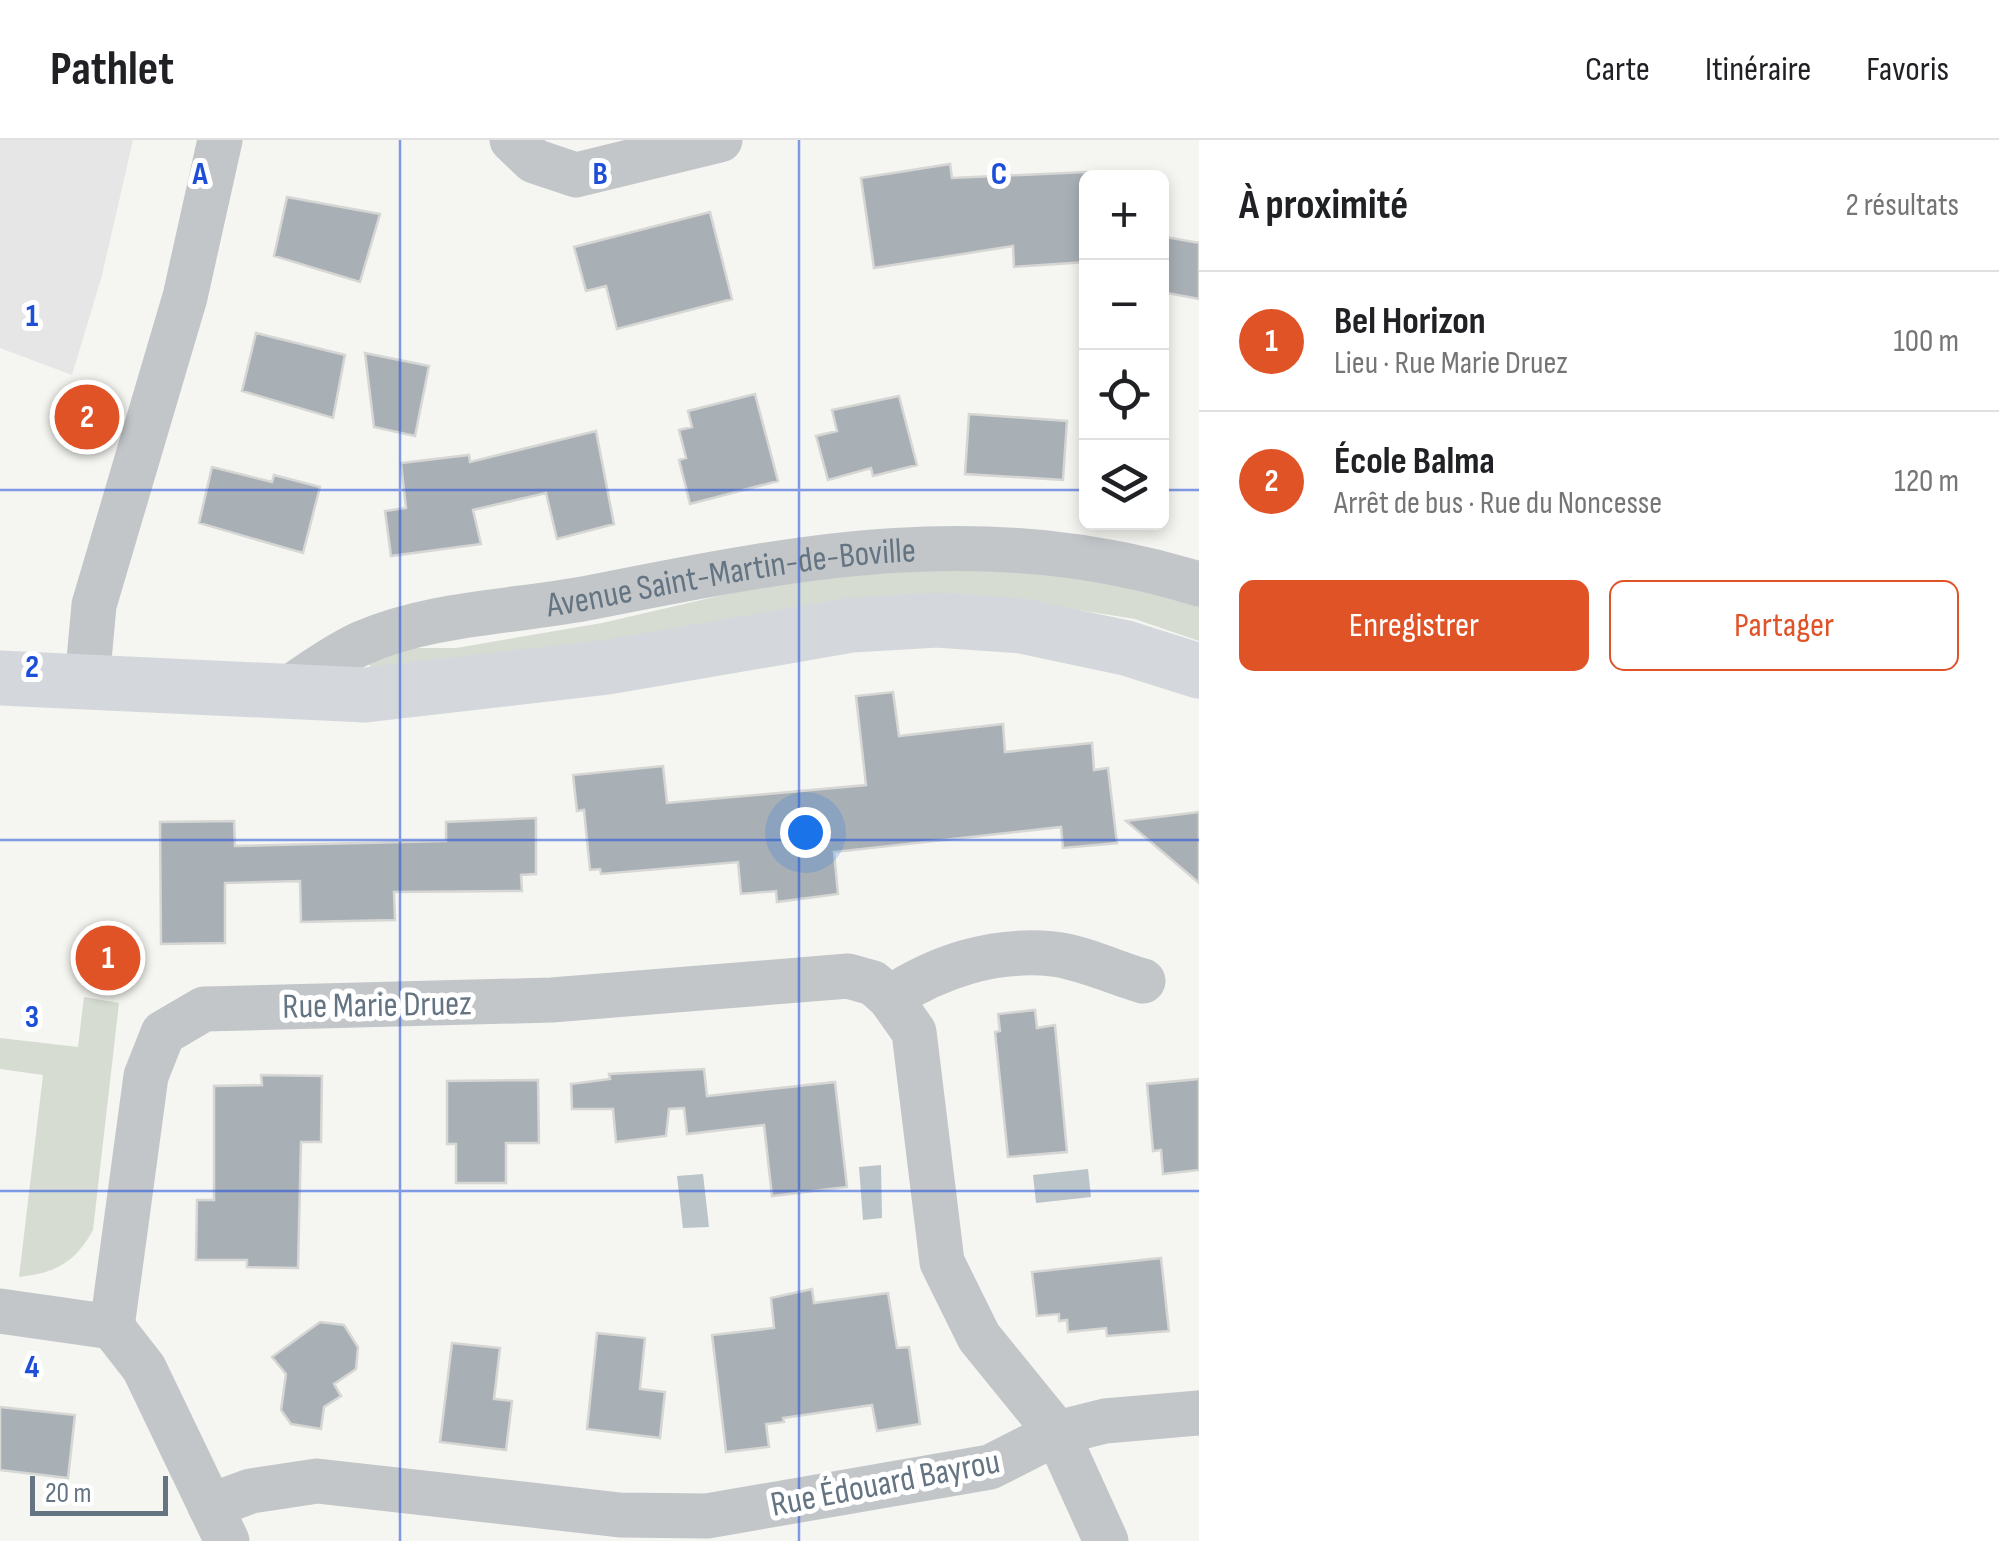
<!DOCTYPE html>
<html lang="fr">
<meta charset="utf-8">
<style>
body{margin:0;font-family:"Sofia Sans Condensed",sans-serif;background:#f6f6f6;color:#202124}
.controls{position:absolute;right:30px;top:30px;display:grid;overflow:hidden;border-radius:15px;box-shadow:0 5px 15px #0003}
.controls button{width:90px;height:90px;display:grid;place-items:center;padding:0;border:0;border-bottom:2px solid #e0e0e0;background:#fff;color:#202124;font:50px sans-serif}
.scale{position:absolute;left:30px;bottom:25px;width:138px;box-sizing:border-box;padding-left:10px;border:5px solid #647482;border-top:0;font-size:28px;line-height:35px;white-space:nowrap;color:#647482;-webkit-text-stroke:8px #fff;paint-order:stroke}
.you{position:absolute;left:805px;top:692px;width:35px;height:35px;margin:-25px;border:8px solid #fff;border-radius:50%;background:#1a73e8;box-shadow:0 0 0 15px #1a73e833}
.badge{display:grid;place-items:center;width:65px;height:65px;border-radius:50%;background:#e05327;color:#fff;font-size:32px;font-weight:700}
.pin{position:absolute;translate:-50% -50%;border:5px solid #fff;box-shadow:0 2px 10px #0006}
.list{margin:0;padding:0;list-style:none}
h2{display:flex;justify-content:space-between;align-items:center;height:130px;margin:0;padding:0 40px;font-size:42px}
h2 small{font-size:32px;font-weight:400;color:#757577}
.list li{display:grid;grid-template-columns:65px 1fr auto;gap:30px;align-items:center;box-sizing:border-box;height:140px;padding:0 40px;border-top:2px solid #e0e0e0}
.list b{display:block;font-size:38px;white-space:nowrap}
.list p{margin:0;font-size:32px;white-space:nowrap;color:#757577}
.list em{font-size:32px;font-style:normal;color:#757577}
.actions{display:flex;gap:20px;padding:30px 40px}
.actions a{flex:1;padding:22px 0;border:2px solid #e05327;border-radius:15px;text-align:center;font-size:35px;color:#e05327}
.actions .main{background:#e05327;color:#fff}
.icon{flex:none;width:55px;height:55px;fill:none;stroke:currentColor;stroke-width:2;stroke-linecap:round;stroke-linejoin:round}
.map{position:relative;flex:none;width:1199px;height:1401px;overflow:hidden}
header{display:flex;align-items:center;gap:60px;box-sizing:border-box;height:140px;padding:0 50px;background:#fff;border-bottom:2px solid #e0e0e0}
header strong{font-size:48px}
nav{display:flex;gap:55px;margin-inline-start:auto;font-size:35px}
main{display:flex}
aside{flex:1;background:#fff}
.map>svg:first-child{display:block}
.built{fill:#e5e6e5}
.green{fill:#d6dcd2}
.water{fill:#bac4c9}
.building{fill:#a8b0b6;stroke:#d6d6d4;stroke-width:2.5}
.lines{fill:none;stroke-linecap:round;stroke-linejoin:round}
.street{stroke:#c2c6c9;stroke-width:45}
.secondary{stroke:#d4d8dc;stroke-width:55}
.grid{fill:none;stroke:#1d4ed8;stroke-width:2.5;stroke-opacity:0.55}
.labels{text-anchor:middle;stroke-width:10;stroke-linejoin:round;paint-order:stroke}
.street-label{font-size:35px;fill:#647482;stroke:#fff}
.grid-label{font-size:32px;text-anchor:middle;font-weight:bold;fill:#1d4ed8;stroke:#fff;stroke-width:10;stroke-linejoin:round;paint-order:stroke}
</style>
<header>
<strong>Pathlet</strong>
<nav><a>Carte</a><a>Itinéraire</a><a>Favoris</a></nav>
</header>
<main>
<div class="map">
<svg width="1199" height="1401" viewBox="0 0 1199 1401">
<rect width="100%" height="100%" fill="#f5f5f1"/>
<path class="built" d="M0,0H133L102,135L72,235L0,208Z"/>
<path class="green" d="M871,429L1057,431L1199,465V501L1135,479L1048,465L477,525L371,528L366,519L378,508H456L602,483L792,439Z
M84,857L119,863L93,1090C75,1123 55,1133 19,1137L43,935L0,929V898L78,907Z"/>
<path class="water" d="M881,1025L882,1078L863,1080L859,1027Z
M1088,1029L1091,1057L1036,1063L1033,1035Z
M703,1034L709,1087L683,1088L677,1036Z"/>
<path class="building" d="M950,24L952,38L1086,32V122L1014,127L1013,106L874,128L861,38Z
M287,57L380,74L360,142L274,116Z
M710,72L732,159L617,189L606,146L586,151L574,107Z
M1166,97L1199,103V159L1162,152Z
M256,193L345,215L333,278L242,251Z
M365,213L429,226L415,296L374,287Z
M755,254L778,341L690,364L679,320L686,318L679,290L692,287L688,271Z
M899,256L917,325L873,336L871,328L828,340L816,296L837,291L832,270Z
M969,274L1067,281L1063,340L965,334Z
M596,291L614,384L557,399L546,353L473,370L481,404L391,416L385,371L406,368L401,323L469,315L470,322Z
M212,327L272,342L274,335L320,347L303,413L199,383Z
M893,552L899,596L1003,584L1005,612L1092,603L1094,630L1108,628L1117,703L1063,708L1061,687L834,712L838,754L777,762L776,751L741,754L738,722L601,734L600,729L590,730L584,670L577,671L573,635L663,626L667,663L866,645L856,556Z
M1199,672V743L1126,681Z
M536,678V734L521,735L522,751L394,752L395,780L301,782L300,741L225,743V803L161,804L160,682L234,681L235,706L446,701V682Z
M1035,870L1037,888L1055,885L1067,1012L1008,1017L995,892L1000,891L998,874Z
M704,929L707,956L835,942L847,1047L772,1056L764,985L687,994L684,968L669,969L666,996L616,1002L613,969H572L571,944L610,939L609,934Z
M261,935L322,936L321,1002H301L298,1128L247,1127V1120H196L197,1060H214V946L262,945Z
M1199,939V1030L1163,1034L1161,1010L1153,1011L1147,944Z
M538,940L539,1003H506V1043H456V1004H447V941Z
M1161,1118L1169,1191L1107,1196L1106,1188L1068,1192L1067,1180L1059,1181V1174L1037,1176L1032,1132Z
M812,1149L814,1163L888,1153L897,1208L909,1207L920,1284L877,1291L872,1265L783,1278L784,1282L766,1284L769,1307L726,1312L712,1195L774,1188L771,1158Z
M320,1182L344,1185L358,1207L356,1229L334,1244L341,1256L324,1267L321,1289L291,1284L281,1270L286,1234L272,1217Z
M597,1193L645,1198L640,1249L665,1252L660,1298L587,1289Z
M452,1203L500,1208L494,1259L512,1261L506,1310L440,1302Z
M0,1267L75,1275L68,1338L0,1330Z"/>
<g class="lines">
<g class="street">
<path d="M512,0L534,21L576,35L720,0"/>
<path d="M87,542L94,465L185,157L220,0"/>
<path id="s1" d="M278,555C305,538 333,516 362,503C433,472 517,472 593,457C804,415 986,379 1199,444"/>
<path d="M890,858C938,826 995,808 1053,814C1082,817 1115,833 1143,841"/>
<path d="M0,1171L112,1187L144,1228L227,1401"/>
<path d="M112,1187L146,936L163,893L204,869L552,860L848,836L873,843L890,858L914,892L942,1122L979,1197L1057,1293L1106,1401"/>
<path d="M210,1366L251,1351L317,1341L620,1375L707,1376L990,1327L1057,1293L1105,1281L1199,1273"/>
</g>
<path class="secondary" d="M0,538L365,555L608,527L852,485L937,480L1022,486L1126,508L1199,531"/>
</g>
<path class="grid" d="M400,0V1401M799,0V1401M0,350H1086M1162,350H1199M0,700H1199M0,1051H1199"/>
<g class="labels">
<g class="street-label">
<text dy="12" stroke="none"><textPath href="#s1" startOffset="475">Avenue Saint-Martin-de-Boville</textPath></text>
<text transform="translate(377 864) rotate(-1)" y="12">Rue Marie Druez</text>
<text transform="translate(885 1342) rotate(-11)" y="12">Rue Édouard Bayrou</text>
</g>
</g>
<g class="grid-label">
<text x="200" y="44">A</text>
<text x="600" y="44">B</text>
<text x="999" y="44">C</text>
<text x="32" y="186">1</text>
<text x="32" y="537">2</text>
<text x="32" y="887">3</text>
<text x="32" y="1237">4</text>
</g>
</svg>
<div class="controls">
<button>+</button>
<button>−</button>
<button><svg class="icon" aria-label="locate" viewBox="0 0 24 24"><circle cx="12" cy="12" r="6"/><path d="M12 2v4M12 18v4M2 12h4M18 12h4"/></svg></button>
<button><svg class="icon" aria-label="layers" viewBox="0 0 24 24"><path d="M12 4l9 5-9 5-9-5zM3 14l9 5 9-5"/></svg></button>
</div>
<div class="scale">20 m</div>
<div class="you"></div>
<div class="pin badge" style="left:108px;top:818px">1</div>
<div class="pin badge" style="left:87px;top:277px">2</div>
</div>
<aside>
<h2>À proximité<small>2 résultats</small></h2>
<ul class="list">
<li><span class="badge">1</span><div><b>Bel Horizon</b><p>Lieu · Rue Marie Druez</p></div><em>100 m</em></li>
<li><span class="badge">2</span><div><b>École Balma</b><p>Arrêt de bus · Rue du Noncesse</p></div><em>120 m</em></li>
</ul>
<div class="actions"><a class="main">Enregistrer</a><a>Partager</a></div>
</aside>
</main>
